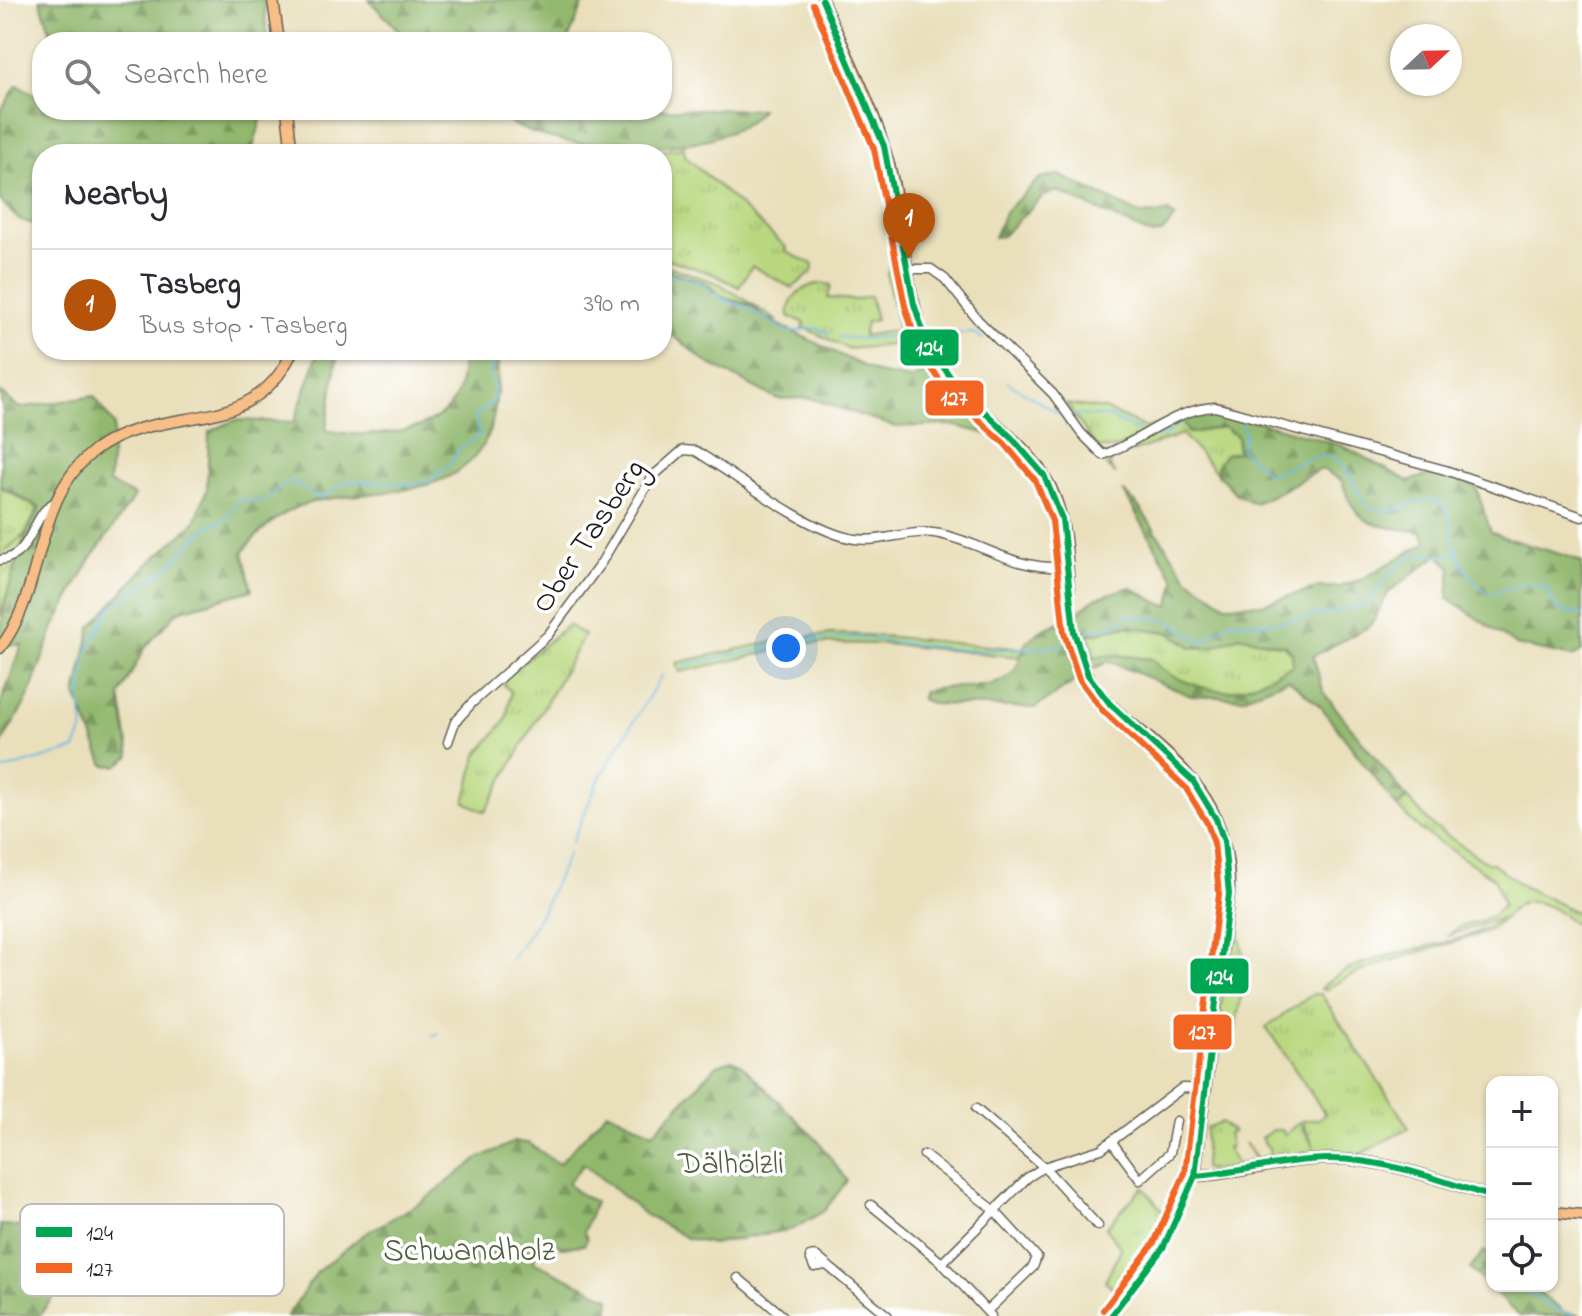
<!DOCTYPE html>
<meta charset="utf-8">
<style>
body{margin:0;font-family:"Indie Flower",sans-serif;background:#f7f7f7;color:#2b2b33}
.controls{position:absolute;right:24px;bottom:24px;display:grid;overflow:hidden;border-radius:16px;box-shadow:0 2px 6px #0004}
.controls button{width:72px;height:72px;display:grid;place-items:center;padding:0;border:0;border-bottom:2px solid #e1e1e2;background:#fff;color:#2b2b33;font:40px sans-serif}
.compass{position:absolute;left:1390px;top:24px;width:72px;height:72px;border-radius:50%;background:#fff;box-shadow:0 2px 6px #0004;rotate:68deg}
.you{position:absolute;left:786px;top:648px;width:28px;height:28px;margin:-20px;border:6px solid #fff;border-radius:50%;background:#1a73e8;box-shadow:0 0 0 12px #1a73e833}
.badge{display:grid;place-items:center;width:52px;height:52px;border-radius:50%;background:#b45309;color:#fff;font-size:26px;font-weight:700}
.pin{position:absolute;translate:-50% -66px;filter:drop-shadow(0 2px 4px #0008)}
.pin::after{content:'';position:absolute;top:42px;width:28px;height:24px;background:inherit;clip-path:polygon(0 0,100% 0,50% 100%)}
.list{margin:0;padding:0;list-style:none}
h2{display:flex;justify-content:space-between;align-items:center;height:104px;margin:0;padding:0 32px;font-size:34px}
h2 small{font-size:26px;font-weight:400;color:#7c7c81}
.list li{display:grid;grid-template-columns:52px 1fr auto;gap:24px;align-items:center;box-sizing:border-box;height:112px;padding:0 32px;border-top:2px solid #e1e1e2}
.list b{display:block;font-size:30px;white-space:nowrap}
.list p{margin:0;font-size:26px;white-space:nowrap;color:#7c7c81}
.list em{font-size:26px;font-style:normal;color:#7c7c81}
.icon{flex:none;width:44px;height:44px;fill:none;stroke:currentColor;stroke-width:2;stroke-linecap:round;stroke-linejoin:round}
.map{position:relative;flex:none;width:1582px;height:1316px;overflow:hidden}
.search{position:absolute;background:#fff;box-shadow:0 2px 6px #0004;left:32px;top:32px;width:640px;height:88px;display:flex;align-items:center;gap:20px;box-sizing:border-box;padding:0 28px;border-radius:32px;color:#7c7c81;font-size:30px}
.panel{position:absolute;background:#fff;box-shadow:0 2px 6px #0004;left:32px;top:144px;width:640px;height:216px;border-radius:32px}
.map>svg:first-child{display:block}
.grass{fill:url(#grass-tufts);stroke:#6a7a4e;stroke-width:2}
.forest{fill:url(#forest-firs);stroke:#576a45;stroke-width:2;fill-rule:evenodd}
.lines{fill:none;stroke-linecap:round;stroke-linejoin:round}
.stream{stroke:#65b6e0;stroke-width:2}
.minor-casing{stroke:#646054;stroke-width:11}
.major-casing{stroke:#646054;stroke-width:13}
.minor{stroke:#fff;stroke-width:8}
.major{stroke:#f7be87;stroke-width:10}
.bus-1-casing{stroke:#fff;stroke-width:12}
.bus-2-casing{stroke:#fff;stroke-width:12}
.bus-1{stroke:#00a651;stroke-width:6}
.bus-2{stroke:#f26522;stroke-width:6}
.labels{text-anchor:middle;stroke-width:7;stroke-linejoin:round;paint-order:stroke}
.street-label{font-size:32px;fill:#1c1c1c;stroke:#fff}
.park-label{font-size:32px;fill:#535e3f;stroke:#fff}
.key{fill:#fff;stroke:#bbb;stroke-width:2}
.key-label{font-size:22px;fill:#1c1c1c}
.line-badge{stroke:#fff;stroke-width:3}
.badge-label{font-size:22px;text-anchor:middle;font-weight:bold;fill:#fff}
</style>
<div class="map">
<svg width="1582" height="1316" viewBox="0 0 1582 1316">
<defs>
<pattern id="grass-tufts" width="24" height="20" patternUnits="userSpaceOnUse" patternTransform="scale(2)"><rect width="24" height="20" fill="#b9d880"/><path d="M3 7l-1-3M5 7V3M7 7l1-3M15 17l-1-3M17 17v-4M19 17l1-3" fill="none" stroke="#9eb96e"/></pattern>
<pattern id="forest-firs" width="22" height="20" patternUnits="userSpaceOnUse" patternTransform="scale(2)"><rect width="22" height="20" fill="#92b86e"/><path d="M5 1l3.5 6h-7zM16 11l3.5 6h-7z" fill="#76955a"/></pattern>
</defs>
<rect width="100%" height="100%" fill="#fff"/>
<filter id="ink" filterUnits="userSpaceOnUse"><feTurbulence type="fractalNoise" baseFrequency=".0125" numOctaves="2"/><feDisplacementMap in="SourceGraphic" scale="16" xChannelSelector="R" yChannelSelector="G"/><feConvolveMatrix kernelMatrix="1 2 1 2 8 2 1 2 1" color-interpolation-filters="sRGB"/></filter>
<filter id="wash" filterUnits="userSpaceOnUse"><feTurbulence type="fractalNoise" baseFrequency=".006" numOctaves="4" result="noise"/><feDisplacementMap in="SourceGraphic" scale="32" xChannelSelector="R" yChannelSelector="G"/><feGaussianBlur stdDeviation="1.8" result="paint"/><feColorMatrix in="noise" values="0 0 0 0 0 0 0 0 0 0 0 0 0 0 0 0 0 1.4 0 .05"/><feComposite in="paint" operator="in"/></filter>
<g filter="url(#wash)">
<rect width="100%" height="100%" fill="#e9dfbb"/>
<path class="grass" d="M684,148L685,156L787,248L786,252L813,264L812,272L792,288L752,266L739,287L713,274L662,257V154H637Z
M902,257L917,330L926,354L919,365H916L912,343L849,349L803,327L805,323L789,316C786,294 812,279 831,285L828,298L855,300L870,296L876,320L866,322L863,336L898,330L887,275L892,258Z
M662,264L720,284L778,321L767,319L750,305L725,298L703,282L662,269Z
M1066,404L1104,409L1146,428L1180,418L1190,433L1224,427L1238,436L1237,453L1217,473L1182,434L1112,459L1110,467L1116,475L1107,467L1105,459L1144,439L1112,449L1097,447Z
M0,487L38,509L24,535L4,551L25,535L0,616Z
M568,625L584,635L485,812L465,802L477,755L506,720L511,692L504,685L505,677Z
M1125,626L1168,632L1192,647L1210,648L1239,636L1285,646L1292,653L1293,666C1274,674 1254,685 1234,690C1192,699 1145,651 1094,658L1088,635Z
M831,634C896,634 959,646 1024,648L1020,657L886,644L810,643L680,672L676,663L785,639Z
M1407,798L1433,826L1487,863H1492L1524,887L1582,915V931C1569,919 1549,901 1530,902C1511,902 1503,926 1486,932C1431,952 1376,958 1325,990L1321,989C1359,946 1464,952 1501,918L1448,936C1462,919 1489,926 1503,905L1495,879L1422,831L1397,807Z
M1229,928H1236C1252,958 1239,1004 1234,1036L1230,1044L1217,1047Z
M1313,994H1321L1409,1128L1359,1155L1316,1151L1269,1160L1270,1150L1261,1138L1273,1130H1282L1285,1135L1299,1122L1314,1147L1302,1121L1318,1119L1325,1114L1266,1027Z
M1221,1122L1233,1132L1228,1134L1231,1146L1227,1148L1237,1165L1255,1160L1245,1143L1260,1163L1210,1171L1204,1168L1206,1128Z
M1143,1187L1171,1221L1147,1264L1121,1295L1105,1281L1121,1249L1106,1227Z"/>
<path class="forest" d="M40,0H264L267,42H54Z
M369,0H585L567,42H410Z
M17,85L42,98V110H264L251,154H42V226L19,220L0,200V119L2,109Z
M761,109C728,162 535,158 495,110Z
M1059,175L1142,215L1168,212L1175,217L1163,232L1152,235L1057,191L1043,196L1002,236L994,237L1005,212L1040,178Z
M662,269L703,282L725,298L750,305L767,319L877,373L909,379L923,374L936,378L1009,439L951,425L895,427L810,398L777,399L706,362L662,327Z
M319,350H338L326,430C363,439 439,437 457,394C462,382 461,363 463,350H498C498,379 498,421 482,447C446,505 355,486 300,506C280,513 254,536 243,552L252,590L178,611L144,649L120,695L130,756L117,766L104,765L76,695L91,627L146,566L195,522L207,489L209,432L235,420L294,422Z
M0,392L19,408L94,396L114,425L109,483L135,496L90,560L54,627L28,698L0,746V705L22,645L0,644C0,605 21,543 40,508L0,485L3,413Z
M1201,410H1217L1343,446L1410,482C1433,468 1453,477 1476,487L1491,532C1520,545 1552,549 1582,562V652L1572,657L1516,645L1448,598L1451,567L1438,555L1389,592L1370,626L1313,656L1324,693L1407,798L1397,807L1320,706L1288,679L1243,698L1191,696L1109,661L1091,670L1080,640L1076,614L1096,598L1130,587L1161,604L1170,605L1175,580L1123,491L1136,503L1189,579L1226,605L1262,604L1319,587H1339L1360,580L1426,542L1422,532C1377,525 1357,530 1342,481L1322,469C1298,479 1279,495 1254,503L1236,494L1217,473V465L1225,454L1237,452L1238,437L1224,427L1189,433L1180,418ZM1125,626L1168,632L1192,647L1210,648L1239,636L1285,646L1292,653L1293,666C1274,673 1253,686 1233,690C1210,694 1165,677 1152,659L1116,655L1094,657L1089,635Z
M1068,619L1084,675L1035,708L933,704L921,699L924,692C952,681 991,696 1013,672C1018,667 1020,656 1023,649C1031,632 1051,626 1068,619Z
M732,1060L741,1064L818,1141L847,1181L824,1211L793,1229L712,1244L687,1238L644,1214L584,1164L568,1183L577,1192L595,1202L584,1232L587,1239L584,1245L561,1247L553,1240L540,1244L533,1262L610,1298L608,1316H287L318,1271L363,1235L423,1201L479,1158L514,1142L528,1143L559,1164L607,1111L653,1133L717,1065Z
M0,1225C34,1225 54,1239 80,1260L39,1316H0Z
M1484,1251L1492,1257V1286H1530L1564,1312L1582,1316H1519L1470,1269Z"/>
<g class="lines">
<path class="stream" d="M662,271L701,283L724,300L748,308L788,332L817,328L830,334
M933,335L973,333L983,339
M838,337L863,339L914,334
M1007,382L1064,417
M1208,412L1240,420L1245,433L1241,449L1268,474C1286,471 1302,458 1320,456C1360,454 1348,510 1385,511C1404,512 1432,486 1447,511C1451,518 1451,527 1453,535C1457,555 1471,587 1492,594C1512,587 1524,580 1546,588L1557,610L1582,614
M1074,415L1109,417L1140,431
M1149,436H1164L1187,417
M1090,630L1115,625L1131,614C1144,621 1150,617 1163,619C1173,621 1190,636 1203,641L1233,620C1254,631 1342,611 1368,604L1394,569L1414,553L1444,557L1458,551
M682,666L810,639L860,638L973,651L1062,646
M0,771L75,749L84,726L80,701L86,654L110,609L166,569L205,529L226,518L240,500L264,502L281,486L293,481L318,498L327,495L346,481L411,484L430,481L453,461L457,450L479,436L475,416L493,402L495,388L490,372L500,350
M572,842L601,775L662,675
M511,960L540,916L568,854
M432,1036L438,1033
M1486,1261L1492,1265
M1521,1286C1544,1304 1544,1306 1575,1316"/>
</g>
</g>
<g filter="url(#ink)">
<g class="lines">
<defs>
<path id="minor" d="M910,269H931L945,279L978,320L1053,394L1081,433L1103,455
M1103,455C1141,441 1174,409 1215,407L1445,470L1582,517
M0,560C34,556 30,515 55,502
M448,742L455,722L472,703L548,635L601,563L652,477L683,450L696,451C736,476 811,533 855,539C884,543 911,528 940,534C989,545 1011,570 1068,567
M976,1109L1044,1167L1098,1226
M1112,1142L1140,1180L1170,1153L1176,1121
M924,1155L994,1210L1037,1257L1033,1267L987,1311
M871,1205L942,1263L991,1316
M810,1257L816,1256L888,1316
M810,1257L814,1267L826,1265
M942,1263L1027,1178L1044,1167L1101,1149L1182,1088L1207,1089
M738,1278L783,1316
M1111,1316L1163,1248L1195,1176"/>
<path id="major" d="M273,0L279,42
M822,0C847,55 875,109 890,168C904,224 905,294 928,346C957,407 1030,433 1055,497C1077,554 1059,620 1088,675C1099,696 1119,713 1137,728C1196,777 1231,813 1229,894L1195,1176C1241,1174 1285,1159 1330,1159C1386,1159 1440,1180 1492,1197
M287,110L292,154
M0,648C46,589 32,500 94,451C160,400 252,443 293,350
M1552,1212L1582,1215"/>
</defs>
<use href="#minor" class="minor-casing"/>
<use href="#major" class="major-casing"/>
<use href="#minor" class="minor"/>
<use href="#major" class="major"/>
<defs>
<path id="bus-1" d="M822,0L884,146L914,304L928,346L957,386L1011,437L1044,475L1062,519L1074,632L1088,675L1110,704L1193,781L1216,819L1224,841L1229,894L1195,1176L1163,1248L1111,1316
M1195,1176C1240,1173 1285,1159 1330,1159C1386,1159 1440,1180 1492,1197"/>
<path id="bus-2" d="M813,4L874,149L905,306L919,350L949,393L1005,444L1035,480L1052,521L1064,633L1079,679L1103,711L1185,787L1207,823L1214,843L1219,894L1185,1173L1154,1243L1103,1310"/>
</defs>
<use href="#bus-1" class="bus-1-casing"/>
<use href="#bus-2" class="bus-2-casing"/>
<use href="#bus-1" class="bus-1"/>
<use href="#bus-2" class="bus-2"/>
</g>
</g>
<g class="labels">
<g class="street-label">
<text transform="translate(587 535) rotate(-56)" y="11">Ober Tasberg</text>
</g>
<g class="park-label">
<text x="731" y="1173">Dälhölzli</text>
<text x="469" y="1260">Schwandholz</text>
</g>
</g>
<rect x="20" y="1204" width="264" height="92" rx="12" class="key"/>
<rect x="36" y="1227" width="36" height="10" fill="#00a651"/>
<rect x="36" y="1263" width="36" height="10" fill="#f26522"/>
<g class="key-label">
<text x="86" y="1240">124</text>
<text x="86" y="1276">127</text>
</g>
<g class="line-badge">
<rect x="899" y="328" width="61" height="39" rx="8" fill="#00a651"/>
<rect x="924" y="379" width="61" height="38" rx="8" fill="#f26522"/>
<rect x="1189" y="957" width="61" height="38" rx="8" fill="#00a651"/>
<rect x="1172" y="1013" width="61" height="38" rx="8" fill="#f26522"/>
</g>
<g class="badge-label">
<text x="929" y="355">124</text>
<text x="954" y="405">127</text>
<text x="1219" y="984">124</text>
<text x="1202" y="1039">127</text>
</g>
</svg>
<div class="controls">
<button>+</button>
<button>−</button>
<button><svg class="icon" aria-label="locate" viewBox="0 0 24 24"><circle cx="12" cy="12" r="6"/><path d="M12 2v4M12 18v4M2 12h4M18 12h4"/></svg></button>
</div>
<svg class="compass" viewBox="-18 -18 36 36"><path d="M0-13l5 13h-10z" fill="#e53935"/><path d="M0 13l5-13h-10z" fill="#7c7c81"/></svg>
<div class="you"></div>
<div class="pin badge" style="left:909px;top:259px">1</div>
<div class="search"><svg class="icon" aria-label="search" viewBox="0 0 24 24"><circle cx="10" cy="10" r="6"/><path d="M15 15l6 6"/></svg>Search here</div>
<section class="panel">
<h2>Nearby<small></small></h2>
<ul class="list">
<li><span class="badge">1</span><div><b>Tasberg</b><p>Bus stop · Tasberg</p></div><em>390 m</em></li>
</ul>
</section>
</div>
